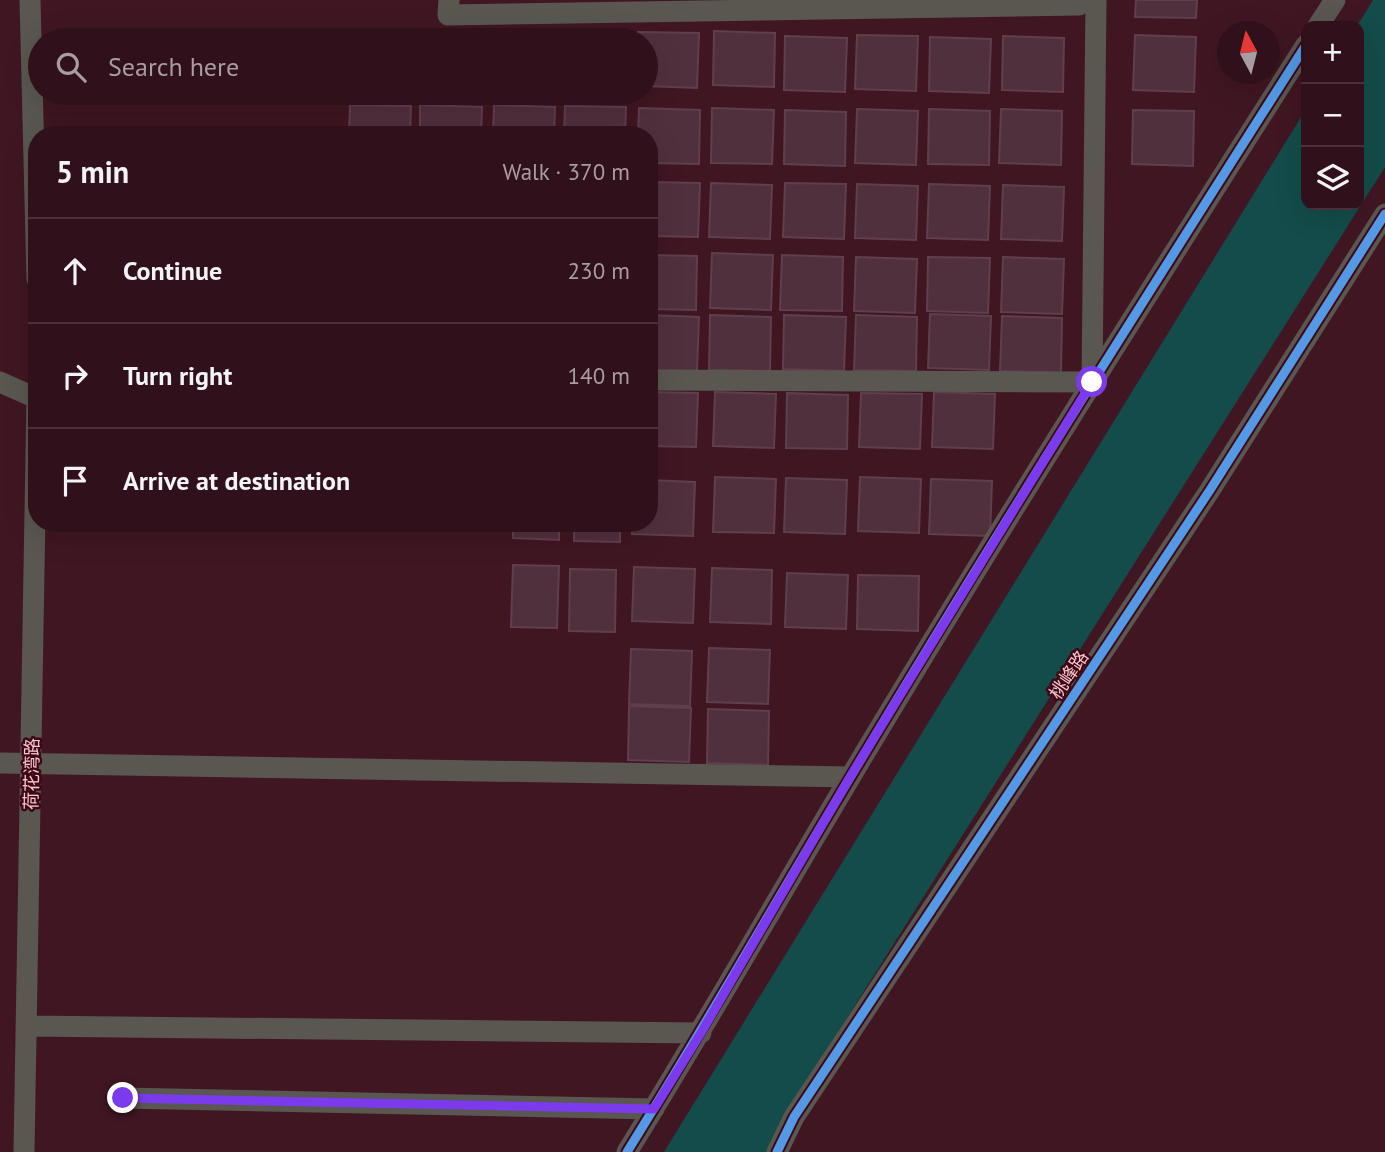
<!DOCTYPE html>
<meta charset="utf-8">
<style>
body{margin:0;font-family:"PT Sans","Noto Sans SC",sans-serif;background:#3c1e27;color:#f1f3f6}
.controls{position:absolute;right:21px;top:21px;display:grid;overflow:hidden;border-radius:14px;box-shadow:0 7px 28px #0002}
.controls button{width:63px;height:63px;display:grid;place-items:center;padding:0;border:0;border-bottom:2px solid #4b3039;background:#30101a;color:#f1f3f6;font:35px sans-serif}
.compass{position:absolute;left:1217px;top:21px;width:63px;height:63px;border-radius:50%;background:#30101a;box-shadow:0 7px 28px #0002;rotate:353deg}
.stop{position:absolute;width:21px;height:21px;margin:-16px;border:5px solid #7c3aed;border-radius:50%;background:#fff}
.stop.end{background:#7c3aed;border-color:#fff;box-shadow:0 2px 7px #0008}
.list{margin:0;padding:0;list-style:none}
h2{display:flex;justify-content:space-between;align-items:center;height:91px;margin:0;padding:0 28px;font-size:30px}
h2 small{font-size:23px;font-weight:400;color:#a89da2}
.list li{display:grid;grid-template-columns:46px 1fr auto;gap:21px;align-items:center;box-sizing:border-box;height:105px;padding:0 28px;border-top:2px solid #4b3039}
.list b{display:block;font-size:26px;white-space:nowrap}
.list em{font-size:23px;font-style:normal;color:#a89da2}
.icon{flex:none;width:38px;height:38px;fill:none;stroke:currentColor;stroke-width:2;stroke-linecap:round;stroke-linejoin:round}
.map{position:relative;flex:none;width:1385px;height:1152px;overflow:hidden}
.search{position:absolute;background:#30101a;box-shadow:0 7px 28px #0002;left:28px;top:28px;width:630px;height:77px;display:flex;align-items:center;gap:18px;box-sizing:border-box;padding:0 24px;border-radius:38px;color:#a89da2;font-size:26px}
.panel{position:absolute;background:#30101a;box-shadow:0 7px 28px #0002;left:28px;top:126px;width:630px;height:406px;border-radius:28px}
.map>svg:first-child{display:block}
.water{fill:#134c4a}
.building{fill:#51303d;stroke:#603f4c;stroke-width:2}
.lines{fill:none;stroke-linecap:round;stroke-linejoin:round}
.street{stroke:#595750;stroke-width:21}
.cycleway-casing{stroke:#3f0716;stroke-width:13}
.cycleway{stroke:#5399e6;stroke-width:9}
.route{stroke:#7c3aed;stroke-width:9}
.labels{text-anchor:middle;stroke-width:5;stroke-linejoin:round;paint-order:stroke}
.street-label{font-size:18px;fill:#f6c7cc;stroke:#3f0716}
</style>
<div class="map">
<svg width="1385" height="1152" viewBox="0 0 1385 1152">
<rect width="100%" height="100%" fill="#401623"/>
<path class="water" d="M1373,0H1385V167L797,1097L768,1152H664L1306,109V205H1359L1357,26Z"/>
<path class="building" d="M1136,0H1197L1196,18L1135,17Z
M349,31L410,33V40H349Z
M423,31L484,33V40H422Z
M567,31L628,33V40H567Z
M714,31L775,33L774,87L713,85Z
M496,32L557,34V40H496Z
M638,32L699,33L697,88L646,86V40H638Z
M857,35L918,36L916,91L855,89Z
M1135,35L1196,37L1194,92L1133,90Z
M785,36L847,38L845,92L784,90Z
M1003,36L1064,38L1063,92L1002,90Z
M930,37L991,39L989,93L929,91Z
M350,105L411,106L410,135H349Z
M420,105L482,107L481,135H420Z
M494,105L555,107L554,135H493Z
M565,106L626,107L625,135H564Z
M639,108L700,110L699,164L649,163V135H638Z
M712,108L774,110L772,164L711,163Z
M857,109L918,111L916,165L855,163Z
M929,109L990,111L989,165L928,164Z
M1001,109L1062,111L1061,165L999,163Z
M785,110L846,112L845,166L784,164Z
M1133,110L1194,111L1193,166L1132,164Z
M649,182L700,183L698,237L649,236Z
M711,183L772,185L770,239L709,237Z
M785,183L846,184L844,239L783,237Z
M857,184L918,186L916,240L855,238Z
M929,184L990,186L988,240L927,238Z
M1003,185L1064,187L1062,241L1001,239Z
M712,253L773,255L771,310L710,308Z
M649,255L697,256L696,310L649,309Z
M782,255L843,257L842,311L780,310Z
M856,257L917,259L915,313L854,311Z
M928,257L990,258L988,313L927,311Z
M1003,257L1064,259L1062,314L1001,312Z
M930,314L991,316L989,370L928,368Z
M649,315L699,317L697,371L649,370Z
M710,315L771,317L770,371L709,370Z
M784,315L846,317L844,371L783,369Z
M856,315L917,317L916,371L854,370Z
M1002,316L1062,318L1061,373L1000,371Z
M649,392L698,393L696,447L649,446Z
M715,392L776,394L774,448L713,446Z
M934,392L995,394L993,449L932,447Z
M787,393L848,395L847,449L786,448Z
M861,393L922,394L920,449L859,447Z
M715,477L776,479L774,533L713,532Z
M860,477L921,479L919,533L858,531Z
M786,478L847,480L845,534L784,532Z
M931,479L992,481L990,536L929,534Z
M649,480L695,482L693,536L632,534V523H649Z
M513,523H559V540L513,538Z
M574,523H620V542L574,541Z
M513,565L559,566L557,628L511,627Z
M634,567L695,569L693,623L632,621Z
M712,568L772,570L771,624L710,622Z
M570,569L616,570L615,632L569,631Z
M787,573L848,575L846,629L785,627Z
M858,575L919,576L918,631L857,629Z
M709,648L770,650L768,704L707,702Z
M631,649L692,651L690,706L629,704Z
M629,706L691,708L689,762L628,760Z
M708,709L769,711L768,765L707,763Z"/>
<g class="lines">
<path class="street" d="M30,0L37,279
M449,0L448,15L1079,5
M1318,26L1335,0
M649,380L1092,382L1096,0
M0,382L36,398
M0,763L850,777
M27,1026L701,1033
M123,1098L654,1109
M24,1152L37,396
M627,1152C704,1028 776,901 851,776C998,530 1152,287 1306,45
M777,1152L794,1117L1210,490L1385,214"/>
<defs>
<path id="cycleway" d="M627,1152C704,1028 776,901 851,776C998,530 1152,287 1306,45
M777,1152L794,1117L1210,490L1385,214"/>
</defs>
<use href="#cycleway" class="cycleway-casing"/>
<use href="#cycleway" class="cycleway"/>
</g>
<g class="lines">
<path class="route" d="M123,1098L654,1109L701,1033L850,777L1092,382"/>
</g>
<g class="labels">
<g class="street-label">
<text transform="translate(1069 675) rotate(-56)" y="6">桃峰路</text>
<text transform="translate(32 774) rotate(-89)" y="6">荷花湾路</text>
</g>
</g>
</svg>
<div class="controls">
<button>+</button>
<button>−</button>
<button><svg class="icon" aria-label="layers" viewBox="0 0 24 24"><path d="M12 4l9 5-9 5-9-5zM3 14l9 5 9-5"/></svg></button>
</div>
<svg class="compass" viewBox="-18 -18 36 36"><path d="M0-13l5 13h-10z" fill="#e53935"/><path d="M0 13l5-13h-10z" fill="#a89da2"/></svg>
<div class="stop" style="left:1092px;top:382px"></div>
<div class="stop end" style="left:123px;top:1098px"></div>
<div class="search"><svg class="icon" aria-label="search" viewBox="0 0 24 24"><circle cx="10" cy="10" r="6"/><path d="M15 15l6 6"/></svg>Search here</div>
<section class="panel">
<h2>5 min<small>Walk · 370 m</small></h2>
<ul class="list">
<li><svg class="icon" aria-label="ahead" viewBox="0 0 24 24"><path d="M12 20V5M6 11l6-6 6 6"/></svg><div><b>Continue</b></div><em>230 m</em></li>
<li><svg class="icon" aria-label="right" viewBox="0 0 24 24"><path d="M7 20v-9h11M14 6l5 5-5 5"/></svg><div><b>Turn right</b></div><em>140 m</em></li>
<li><svg class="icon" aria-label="arrive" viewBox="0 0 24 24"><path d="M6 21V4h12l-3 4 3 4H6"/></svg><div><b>Arrive at destination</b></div></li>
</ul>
</section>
</div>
